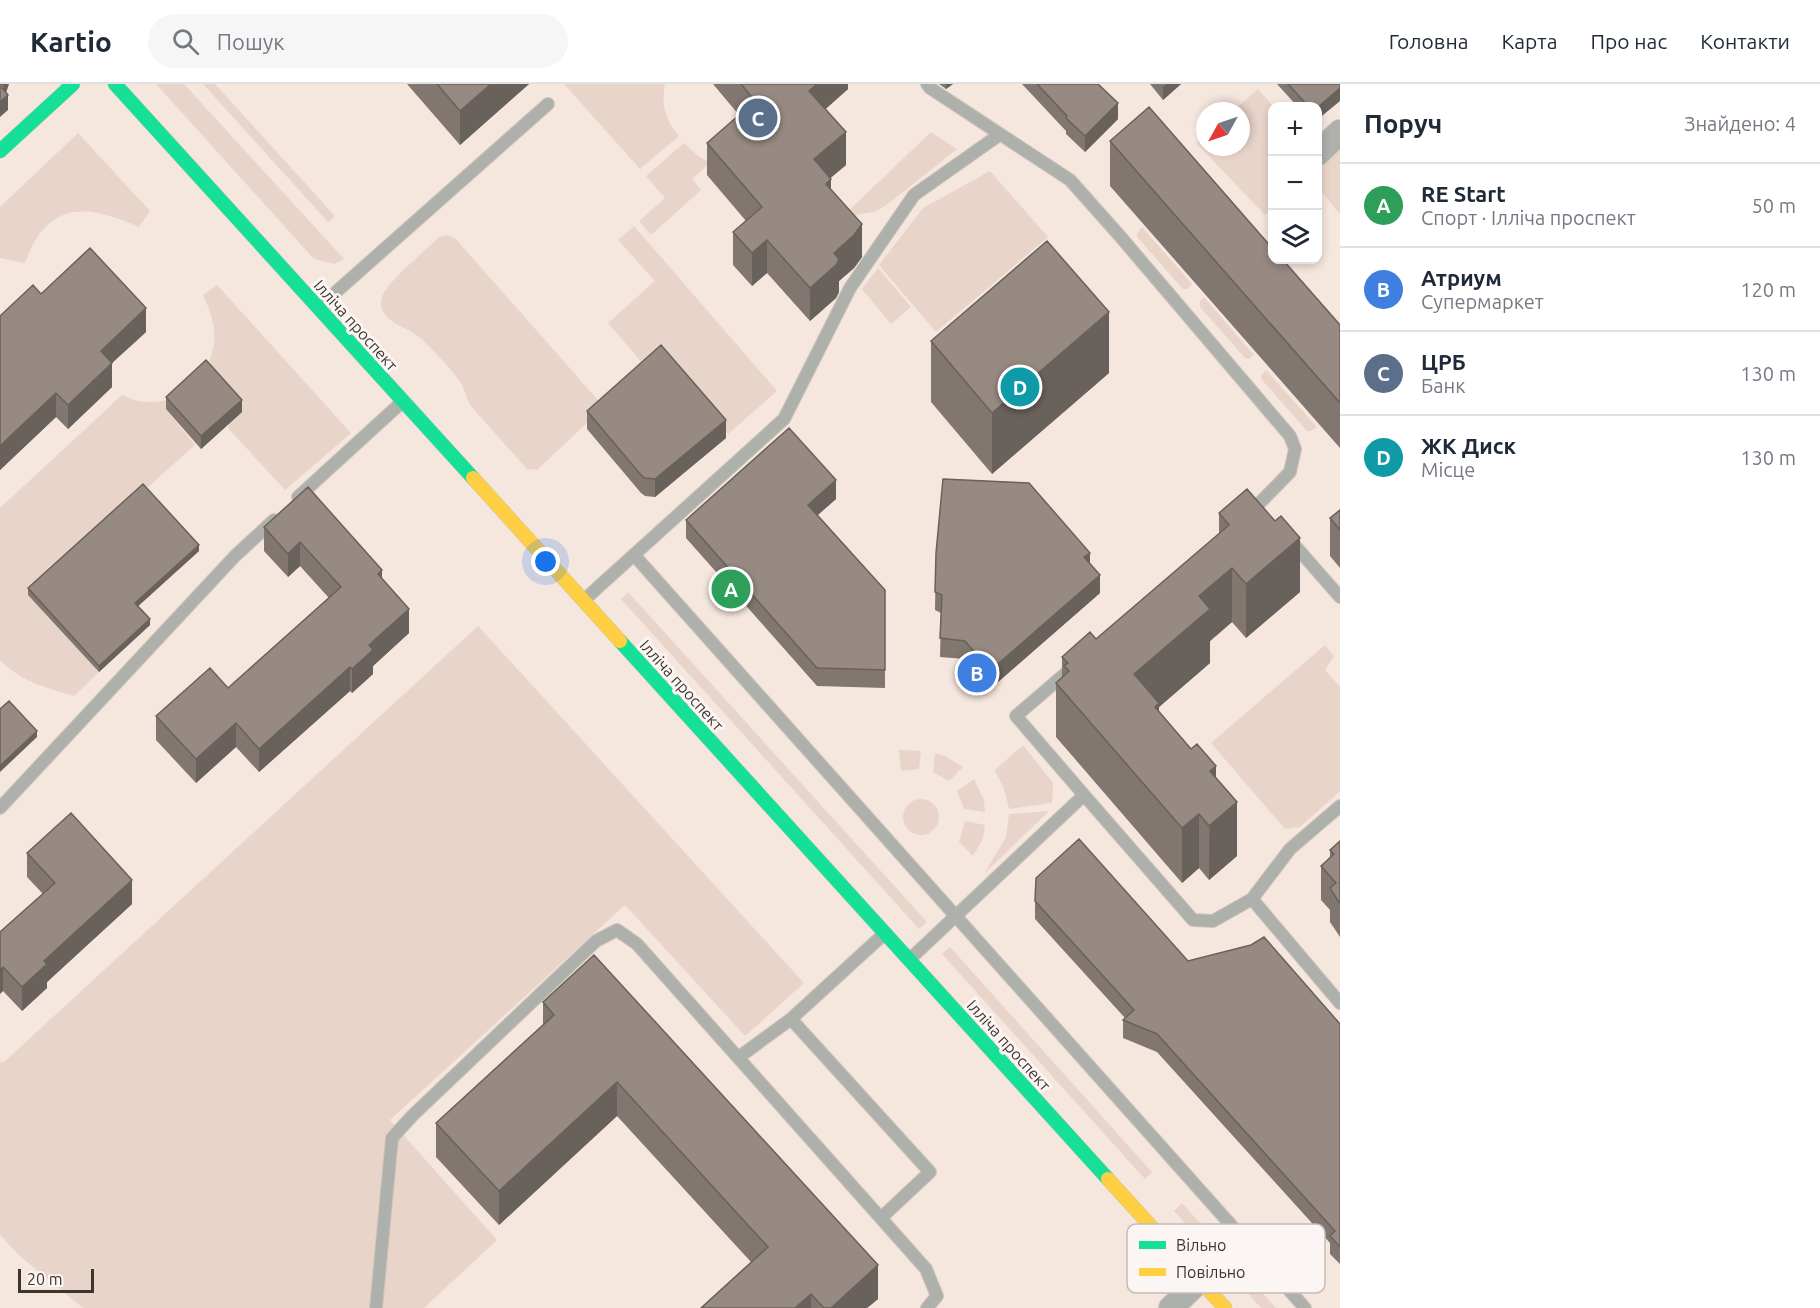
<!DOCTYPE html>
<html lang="uk">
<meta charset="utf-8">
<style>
body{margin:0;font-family:Ubuntu,sans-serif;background:#f6f6f7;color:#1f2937}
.controls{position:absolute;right:18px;top:18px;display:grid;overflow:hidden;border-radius:12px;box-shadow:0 3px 9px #0003}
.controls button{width:54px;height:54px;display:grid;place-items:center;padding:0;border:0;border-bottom:2px solid #e0e1e3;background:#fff;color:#1f2937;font:30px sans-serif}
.compass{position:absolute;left:1196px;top:18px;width:54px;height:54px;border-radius:50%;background:#fff;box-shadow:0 3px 9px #0003;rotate:230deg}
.scale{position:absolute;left:18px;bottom:15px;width:76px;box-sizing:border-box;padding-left:6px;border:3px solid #3f352f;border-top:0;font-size:16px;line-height:21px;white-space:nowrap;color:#3f352f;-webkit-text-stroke:4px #fbf6f3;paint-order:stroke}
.you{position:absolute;left:546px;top:478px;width:21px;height:21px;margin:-15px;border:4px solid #fff;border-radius:50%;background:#1a73e8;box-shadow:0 0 0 9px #1a73e833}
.badge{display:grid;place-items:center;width:39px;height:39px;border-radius:50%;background:#7f736c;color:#fff;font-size:20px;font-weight:700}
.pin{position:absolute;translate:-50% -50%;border:3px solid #fff;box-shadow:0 2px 6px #0006}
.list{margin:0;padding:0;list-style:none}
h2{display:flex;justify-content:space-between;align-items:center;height:78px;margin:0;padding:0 24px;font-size:26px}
h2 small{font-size:20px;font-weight:400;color:#747a83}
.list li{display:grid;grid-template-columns:39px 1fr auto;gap:18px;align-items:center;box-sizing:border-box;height:84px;padding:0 24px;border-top:2px solid #e0e1e3}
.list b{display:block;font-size:22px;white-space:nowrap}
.list p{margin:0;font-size:20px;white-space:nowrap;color:#747a83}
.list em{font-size:20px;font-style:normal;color:#747a83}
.icon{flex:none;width:33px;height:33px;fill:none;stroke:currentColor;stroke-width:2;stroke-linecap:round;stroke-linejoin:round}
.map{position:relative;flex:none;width:1340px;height:1224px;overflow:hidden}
header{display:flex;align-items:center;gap:36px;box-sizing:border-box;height:84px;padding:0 30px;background:#fff;border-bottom:2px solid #e0e1e3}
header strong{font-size:28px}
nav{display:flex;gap:33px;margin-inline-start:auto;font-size:21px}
.search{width:420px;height:54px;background:#f6f6f7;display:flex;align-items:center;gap:15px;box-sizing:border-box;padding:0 21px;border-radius:33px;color:#747a83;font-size:22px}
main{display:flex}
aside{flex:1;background:#fff}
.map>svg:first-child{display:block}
.green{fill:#e9d4c9}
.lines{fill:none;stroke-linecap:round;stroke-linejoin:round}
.lane-casing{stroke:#cfc4bd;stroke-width:14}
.street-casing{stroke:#cfc4bd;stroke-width:26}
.fast-casing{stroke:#cfc4bd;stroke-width:15}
.slow-casing{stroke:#cfc4bd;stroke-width:15}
.lane{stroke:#aeb1ab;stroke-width:12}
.street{stroke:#aeb1ab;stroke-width:24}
.fast{stroke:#16e098;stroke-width:14}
.slow{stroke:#ffcf43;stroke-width:14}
.wall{fill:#817770}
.shaded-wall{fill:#69615b}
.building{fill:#968a82;stroke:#69615b;stroke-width:1.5}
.labels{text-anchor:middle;stroke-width:6;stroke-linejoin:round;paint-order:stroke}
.street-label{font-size:16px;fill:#3f352f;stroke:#fbf6f3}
.key{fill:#fbf6f3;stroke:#c3bcb8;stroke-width:1.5}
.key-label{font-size:16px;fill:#3f352f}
</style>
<header>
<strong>Kartio</strong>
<div class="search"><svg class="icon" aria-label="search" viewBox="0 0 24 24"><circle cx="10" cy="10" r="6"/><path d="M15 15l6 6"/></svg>Пошук</div>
<nav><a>Головна</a><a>Карта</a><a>Про нас</a><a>Контакти</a></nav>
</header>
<main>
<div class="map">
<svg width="1340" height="1224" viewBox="0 0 1340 1224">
<rect width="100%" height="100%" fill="#f5e7de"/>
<path class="green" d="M156,0H184L344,175L334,180L314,175Z
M203,0H215L335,132L328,138Z
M564,0H665C661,21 665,36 679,52L640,85Z
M1258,5L1273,22L1272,124L1265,131L1196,59L1205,52V63H1241V27H1233Z
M1340,40V130L1318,104V60Z
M931,48L957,65L888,120L874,128L842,133Z
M78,49L150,127L139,143C86,120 48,116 25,179L0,174V123Z
M684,59L697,71L710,79L692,95L701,106L651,151L639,137L665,114L646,92Z
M990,87L1048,153L936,248L879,181L923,124Z
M634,142L777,307L728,350L660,272L646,283L608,239L655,197L618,156Z
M1142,143L1192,200L1187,205H1183L1137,153V150Z
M446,151L455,154L604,323L537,386L527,385L471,322C466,315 466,308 462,301C459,293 427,259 419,253C407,242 375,237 382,213C386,199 427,165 439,153Z
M878,184L911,223L891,240L862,205Z
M217,201L351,349L285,406L228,344L229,340L241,328L206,285C219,257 216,239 203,211Z
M1204,213L1254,271L1249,275L1245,274L1200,223V217Z
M1266,286L1317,343L1311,347H1307L1262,296L1261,292Z
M122,311C141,320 148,319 169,316L166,325L195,361L28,510L99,588L74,612C49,605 18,596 0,576V424Z
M628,508L927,838L919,845L621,515Z
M478,542L804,899L745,952L625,821L390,1036L497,1156L424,1224H83L22,1174L0,1151V977L3,979Z
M1325,561L1334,572L1325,586L1340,603V707L1300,743L1285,745L1211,659Z
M1023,661L1053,699L1052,719L1009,725C1006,711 1003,698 994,687Z
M899,666L921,667L919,685L901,687Z
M935,669L945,672L963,683L949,697L933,688Z
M974,695L984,716L985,728L964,725L957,707Z
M903 733a18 18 0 1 1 36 0a18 18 0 1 1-36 0Z
M1049,727L984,790L1006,753L1009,730Z
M965,737L985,741L983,754L973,772L959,758Z
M950,863L1152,1088L1145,1095L942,870Z
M1182,1119L1276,1224H1261L1174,1127Z"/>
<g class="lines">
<defs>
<path id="lane" d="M927,0L930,4L1070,96L1119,151L1290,352L1295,365L1290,388L1249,430
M319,223L548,20
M298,413L402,318
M1290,456L1340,513
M634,471L1305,1224
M584,516L784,335L850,204L914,111L999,51
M1084,711L1193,836L1213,837L1252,815L1290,765L1340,722
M0,724L235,472L274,436
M1252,815L1340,919
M910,875L1084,711L1016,632L1073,583
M791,935L930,1088L882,1133
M739,973L791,935L884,850
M376,1224L392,1054L412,1032L596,857L617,846L637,860L926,1185L937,1212L927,1224"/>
<path id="street" d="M1318,69L1340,48
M1171,1224L1200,1196"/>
<path id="fast" d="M115,0L473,394
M0,67L73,0
M620,557L1108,1095"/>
<path id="slow" d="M473,394L620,557
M1108,1095L1225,1224"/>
</defs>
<use href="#lane" class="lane-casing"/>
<use href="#street" class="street-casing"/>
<use href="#fast" class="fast-casing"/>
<use href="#slow" class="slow-casing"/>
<use href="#lane" class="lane"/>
<use href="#street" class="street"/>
<use href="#fast" class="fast"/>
<use href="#slow" class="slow"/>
</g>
<path class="wall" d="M407,0H529L460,61Z
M713,0H848V5L825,25L846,81L830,94L831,106L862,173L854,184L839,197V208L836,214L810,237L767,189L752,202L733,181V148L746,137L707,91V59L739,31Z
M939,0H953L946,5Z
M1022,0H1098L1118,35L1085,68L1066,50V47Z
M1150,0H1181L1163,16Z
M1277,0H1340L1317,22H1297Z
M1110,57L1340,241V364L1110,102Z
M41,210L146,248L112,279V303L68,345L56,333L0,386V232Z
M931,257L1109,289L992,390L931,318Z
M166,313L242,328L201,365L166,325Z
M587,327L726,354L655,413L645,412L641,409L587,345Z
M308,403L382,494L409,549L373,582V590L352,609L350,607L259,688L236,663L196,699L156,656V632L228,604L329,514L300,482L288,493L264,467V443Z
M836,415L818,431L885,506V604L817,602L686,454V436Z
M1340,426V484L1330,472V434Z
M1219,429L1300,508L1246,554L1232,538L1210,557V579L1159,623V628L1216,694L1237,772L1209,796L1199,784L1182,799L1056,653V599L1062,593V573L1096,555L1219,450Z
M199,467L138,522L150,541L99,588L28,511V504Z
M936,469L1090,480L1100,509L990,605L965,575L940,573L941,529L935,526Z
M1340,757V853L1330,838V826L1321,816V782L1330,773V766Z
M27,769L132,820L47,898V904L22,927L3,907L0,848L43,810L27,793Z
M1035,817L1188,877L1340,940V1180L1330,1170V1159L1157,968L1123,954V936L1125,934L1035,835Z
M543,918L878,1215L867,1224H701L751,1178L617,1032L499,1141L436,1073V1039L543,941Z"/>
<path class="shaded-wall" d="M4,0H9L4,15L8,11V26L0,33V18Z
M491,0H529L460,61V27Z
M817,0H848V5L809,40V7Z
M946,0H953L946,5Z
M1167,0H1181L1163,16V3Z
M1340,4V17L1317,36V24Z
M1118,19V35L1085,68V52Z
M846,48V81L814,108V75Z
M831,95V128L826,100Z
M862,140V173L854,184L839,197V208L836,214L810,237V204L834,169Z
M767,156V189L752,202V169Z
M146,224V248L112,279V303L68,345V321L101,267Z
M1109,228V289L992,390V329Z
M56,309V333L0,386V362Z
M242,316V328L201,365V352Z
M726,336V354L655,413V395Z
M836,396V415L808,439V421Z
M1300,454V508L1246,554V500Z
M300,458V482L288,493V470Z
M199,461V467L135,525V519Z
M1090,469V487L1084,473Z
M1232,484V538L1210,557V579L1159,623V673L1134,590L1199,512Z
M382,486V509L378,490Z
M1100,491V509L990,605V587Z
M409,525V549L373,582V590L352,609V585L369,561Z
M150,535V541L99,588V582Z
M350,583V607L259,688V665Z
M236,639V663L196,699V675Z
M37,647V653L0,688V682Z
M1216,682V736L1237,718V772L1209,796L1210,687Z
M1199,730V784L1182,799V744Z
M132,796V820L47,898V904L22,927V903L44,877Z
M3,883V907L0,910V886Z
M617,998V1032L499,1141V1107Z
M878,1181V1215L867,1224H831Z
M811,1210V1224H795Z"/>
<path class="building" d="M0,0H4L2,4L8,11L0,18Z
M437,0H491L460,27Z
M741,0H817L809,7L846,48L814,75L831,95L826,100L862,140L854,151L834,169L839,175L836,181L810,204L767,156L752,169L733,148L762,123L707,59L755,17Z
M1037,0H1098L1118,19L1085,52L1066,34L1067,32Z
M1288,0H1340V4L1317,24V22H1308Z
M1149,23L1272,164V176H1283L1340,241V319L1110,57Z
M1047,157L1109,228L992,329L931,257Z
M90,164L146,224L101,267L112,279L68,321L56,309L0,362V232L33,201L41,210Z
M661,261L726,336L655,395L645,394L641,391L587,327Z
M206,276L242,316L201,352L166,313Z
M789,344L836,396L808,421L885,506V586L817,584L686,436Z
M943,395L1029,399L1090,469L1084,473L1100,491L990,587L965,557L940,554L942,511L935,508L936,469Z
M143,400L199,461L135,519L150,535L99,582L28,504Z
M308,403L382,486L378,490L409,525L369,561L373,566L352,585L350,583L259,665L236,639L196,675L156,632L210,584L228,604L341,503L300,458L288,470L264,443Z
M1247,405L1275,437L1281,432L1300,454L1246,500L1232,484L1199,512L1210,525L1134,590L1159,619L1155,623L1191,665L1197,660L1216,682L1210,687L1237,718L1209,742L1199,730L1182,744L1056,599L1069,587L1064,582L1068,579L1062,573L1090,548L1096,555L1229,441L1219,429Z
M1340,426V446L1330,434Z
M9,617L37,647L0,682V625Z
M71,729L132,796L44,877L47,880L22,903L3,883L0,886V848L55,799L27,769Z
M1079,755L1188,877L1251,861L1264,853L1340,940V1163L1330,1152L1335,1147L1157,950L1123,936L1134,926L1035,817L1036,794Z
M1340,757V820L1330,804L1336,799L1321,782L1334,770L1330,766Z
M594,871L878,1181L831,1224H824L811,1210L795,1224H701L768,1163L617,998L499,1107L436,1039L554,931L543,918Z"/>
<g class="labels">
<g class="street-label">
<text transform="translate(356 241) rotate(48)" y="6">Ілліча проспект</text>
<text transform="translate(682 601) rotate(48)" y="6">Ілліча проспект</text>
<text transform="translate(1009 961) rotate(48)" y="6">Ілліча проспект</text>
</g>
</g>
<rect x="1127" y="1140" width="198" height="69" rx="9" class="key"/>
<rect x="1139" y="1157" width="27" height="8" fill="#16e098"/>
<rect x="1139" y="1184" width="27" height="8" fill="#ffcf43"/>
<g class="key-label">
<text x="1176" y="1167">Вільно</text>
<text x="1176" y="1194">Повільно</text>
</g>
</svg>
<div class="controls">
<button>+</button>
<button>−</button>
<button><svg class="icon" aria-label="layers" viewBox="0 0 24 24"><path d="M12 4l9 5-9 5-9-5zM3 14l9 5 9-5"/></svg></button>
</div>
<svg class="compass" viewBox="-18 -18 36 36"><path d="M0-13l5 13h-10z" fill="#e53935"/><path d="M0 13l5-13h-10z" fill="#747a83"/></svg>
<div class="scale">20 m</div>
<div class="you"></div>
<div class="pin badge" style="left:731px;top:505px;background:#2e9e5b">A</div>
<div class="pin badge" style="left:977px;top:589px;background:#3f7fe0">B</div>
<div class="pin badge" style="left:758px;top:34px;background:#5c6f8a">C</div>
<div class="pin badge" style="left:1020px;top:303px;background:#0f9aa8">D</div>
</div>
<aside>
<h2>Поруч<small>Знайдено: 4</small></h2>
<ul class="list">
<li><span class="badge" style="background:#2e9e5b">A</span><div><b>RE Start</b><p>Спорт · Ілліча проспект</p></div><em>50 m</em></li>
<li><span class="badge" style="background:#3f7fe0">B</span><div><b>Атриум</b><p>Супермаркет</p></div><em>120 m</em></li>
<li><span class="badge" style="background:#5c6f8a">C</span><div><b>ЦРБ</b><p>Банк</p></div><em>130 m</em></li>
<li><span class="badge" style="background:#0f9aa8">D</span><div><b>ЖК Диск</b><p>Місце</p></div><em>130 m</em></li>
</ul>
</aside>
</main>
